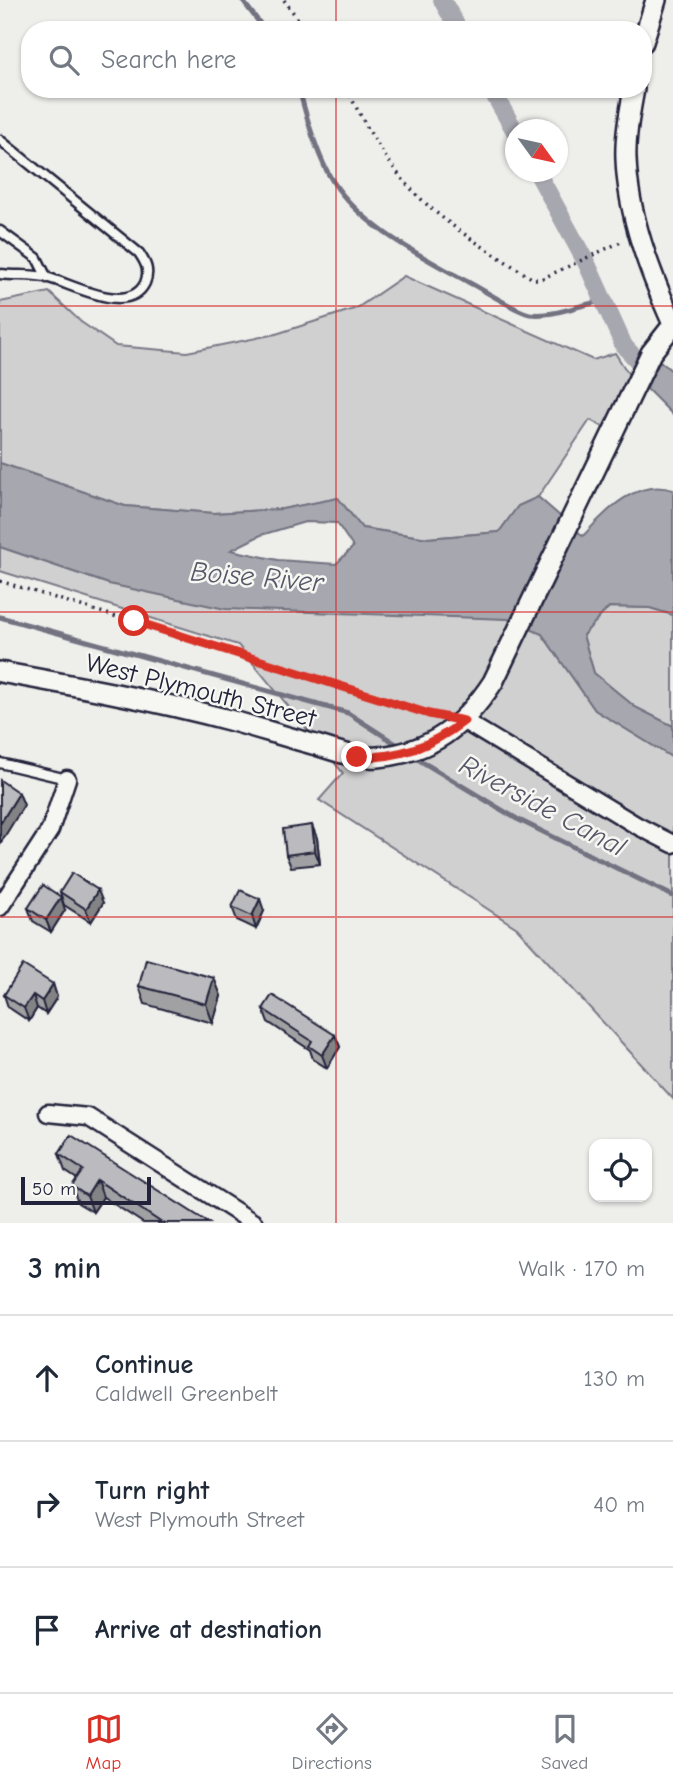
<!DOCTYPE html>
<meta charset="utf-8">
<style>
body{margin:0;font-family:"Comic Neue",sans-serif;background:#f6f6f7;color:#1f2937}
.controls{position:absolute;right:21px;bottom:21px;display:grid;overflow:hidden;border-radius:14px;box-shadow:0 2px 5px #0004}
.controls button{width:63px;height:63px;display:grid;place-items:center;padding:0;border:0;border-bottom:2px solid #e0e1e3;background:#fff;color:#1f2937;font:35px sans-serif}
.compass{position:absolute;left:505px;top:119px;width:63px;height:63px;border-radius:50%;background:#fff;box-shadow:0 2px 5px #0004;rotate:123deg}
.scale{position:absolute;left:21px;bottom:18px;width:130px;box-sizing:border-box;padding-left:7px;border:4px solid #22223b;border-top:0;font-size:19px;line-height:24px;white-space:nowrap;color:#22223b;-webkit-text-stroke:5px #f6f6f2;paint-order:stroke}
.stop{position:absolute;width:21px;height:21px;margin:-16px;border:5px solid #d93025;border-radius:50%;background:#fff}
.stop.end{background:#d93025;border-color:#fff;box-shadow:0 2px 7px #0008}
.list{margin:0;padding:0;list-style:none}
h2{display:flex;justify-content:space-between;align-items:center;height:91px;margin:0;padding:0 28px;font-size:30px}
h2 small{font-size:23px;font-weight:400;color:#747a83}
.list li{display:grid;grid-template-columns:46px 1fr auto;gap:21px;align-items:center;box-sizing:border-box;height:126px;padding:0 28px;border-top:2px solid #e0e1e3}
.list b{display:block;font-size:26px;white-space:nowrap}
.list p{margin:0;font-size:23px;white-space:nowrap;color:#747a83}
.list em{font-size:23px;font-style:normal;color:#747a83}
.icon{flex:none;width:38px;height:38px;fill:none;stroke:currentColor;stroke-width:2;stroke-linecap:round;stroke-linejoin:round}
.map{position:relative;flex:none;width:673px;height:1223px;overflow:hidden}
.search{position:absolute;background:#fff;box-shadow:0 2px 5px #0004;left:21px;right:21px;top:21px;height:77px;display:flex;align-items:center;gap:18px;box-sizing:border-box;padding:0 24px;border-radius:28px;color:#747a83;font-size:26px}
.sheet{height:469px;background:#fff}
nav{display:flex;justify-content:space-around;align-items:center;box-sizing:border-box;height:98px;border-top:2px solid #e0e1e3;background:#fff;font-size:19px;color:#747a83}
nav a{display:grid;justify-items:center;gap:4px}
nav .on{color:#d93025}
.map>svg:first-child{display:block}
.green{fill:#d0d0d1;stroke:#797986;stroke-width:2}
.water{fill:#a7a7af;stroke:#727281;stroke-width:2;fill-rule:evenodd}
.lines{fill:none;stroke-linecap:round;stroke-linejoin:round}
.stream{stroke:#727281;stroke-width:5}
.canal{stroke:#a7a7af;stroke-width:18}
.service-casing{stroke:#22223b;stroke-width:13}
.minor-casing{stroke:#22223b;stroke-width:21}
.tertiary-casing{stroke:#22223b;stroke-width:24}
.path{stroke:#22223b;stroke-width:3.5;stroke-dasharray:2 5;stroke-linecap:butt}
.service{stroke:#f6f6f2;stroke-width:8}
.minor{stroke:#f6f6f2;stroke-width:16}
.tertiary{stroke:#f6f6f2;stroke-width:19}
.wall{fill:#a1a1a4;stroke:#22223b;stroke-width:2}
.shaded-wall{fill:#838386;stroke:#22223b;stroke-width:2}
.building{fill:#bbbbbf;stroke:#22223b;stroke-width:2}
.route{stroke:#d93025;stroke-width:9}
.grid{fill:none;stroke:#d62828;stroke-width:2;stroke-opacity:0.55}
.labels{text-anchor:middle;stroke-width:5;stroke-linejoin:round;paint-order:stroke}
.street-label{font-size:26px;fill:#22223b;stroke:#f6f6f2}
.water-label{font-size:28px;font-style:italic;fill:#575769;stroke:#f6f6f2}
</style>
<div class="map">
<svg width="673" height="1223" viewBox="0 0 673 1223">
<rect width="100%" height="100%" fill="#eeeeeb"/>
<filter id="ink" filterUnits="userSpaceOnUse"><feTurbulence type="fractalNoise" baseFrequency=".0143" numOctaves="2"/><feDisplacementMap in="SourceGraphic" scale="14" xChannelSelector="R" yChannelSelector="G"/><feConvolveMatrix kernelMatrix="1 2 1 2 8 2 1 2 1" color-interpolation-filters="sRGB"/></filter>
<g filter="url(#ink)">
<path class="green" d="M404,276L593,360L615,353L631,378L607,429L590,420L538,497L518,506L499,532L428,538L362,528L338,498L283,509L214,513L125,506L0,463V302L49,292L81,322L116,346L187,352L276,334L357,308Z
M0,547L109,584L508,619L542,634L595,710L673,758V1099L517,928L319,800L343,773L238,645L0,571Z
M609,607L650,608L673,615V726L635,707L594,673L583,635Z"/>
<path class="water" d="M660,361L673,372V415L647,389Z
M0,463L125,506L214,513L282,509L338,498L362,528L428,538L499,532L518,506L538,497L583,536C606,511 636,478 673,490V615L650,608L609,607L583,635L594,673L635,707L673,726V758L595,710L542,634L508,619L225,609L109,584L0,547ZM305,522L337,523L353,547L336,564L278,560L231,550L261,535Z"/>
<g class="lines">
<path class="stream" d="M242,0L265,30
M299,89C307,118 315,149 329,175C356,224 421,256 468,282C482,289 517,312 530,314C556,317 579,304 604,301
M0,617L348,713L401,747
M411,755L517,819L673,896"/>
<path class="canal" d="M442,0L459,30
M491,89L516,133
M537,172L587,264L624,346L673,399"/>
<defs>
<path id="service" d="M0,140L139,253C146,263 150,271 145,283C129,316 74,285 49,278C34,274 16,276 0,274
M0,231L37,258L47,278
M0,763L67,779"/>
<path id="minor" d="M464,721L636,825L673,844
M0,907L50,830L67,779
M48,1113L88,1117L254,1223"/>
<path id="tertiary" d="M643,42L656,0
M634,89C630,111 625,136 626,159C628,216 650,272 673,324
M0,672C77,686 154,700 229,720C258,728 287,737 316,745C336,751 356,759 378,757C432,752 464,726 493,682L651,353L673,325"/>
</defs>
<use href="#service" class="service-casing"/>
<use href="#minor" class="minor-casing"/>
<use href="#tertiary" class="tertiary-casing"/>
<path class="path" d="M284,0L306,30
M347,89C365,126 387,164 415,193C448,227 493,253 533,279H541L623,241
M0,581L438,716"/>
<use href="#service" class="service"/>
<use href="#minor" class="minor"/>
<use href="#tertiary" class="tertiary"/>
</g>
<path class="wall" d="M317,838L320,864L291,867L286,855Z
M60,892L103,903L91,922L64,905Z
M232,907L264,911L256,929L237,920Z
M28,908L65,910L51,932L33,921Z
M214,978L221,996L213,1023L145,1004L139,986Z
M53,984L57,997L46,1014L37,1008L29,1021L8,1007L4,995Z
M263,1009L335,1035L340,1047L327,1068L313,1059L310,1050L268,1022Z
M59,1154L209,1223H143L103,1197L93,1212L78,1203L72,1186L77,1179L65,1171Z"/>
<path class="shaded-wall" d="M19,793L24,805L0,844V824Z
M312,825L317,838L320,864L315,851Z
M98,890L103,903L91,922L86,909Z
M61,897L65,910L51,932L46,920Z
M260,899L264,911L256,929L252,916Z
M214,978L221,996L213,1023L206,1004Z
M53,984L57,997L46,1014L42,1001Z
M33,995L37,1008L29,1021L24,1008Z
M335,1035L340,1047L327,1068L322,1055Z
M97,1180L103,1197L93,1212L87,1196Z"/>
<path class="building" d="M0,780L19,793L0,824Z
M312,825L315,851L286,855L283,829Z
M72,873L98,890L86,909L60,892Z
M43,885L61,897L46,920L28,908Z
M240,890L260,899L252,916L232,907Z
M146,959L214,978L206,1004L139,986Z
M23,965L53,984L42,1001L33,995L24,1008L4,995Z
M272,995L335,1035L322,1055L309,1046L312,1041L263,1009Z
M71,1135L209,1223H162L97,1180L87,1196L72,1186L83,1170L59,1154Z"/>
</g>
<g class="lines" filter="url(#ink)">
<path class="route" d="M134,621L429,714L464,721C430,747 399,758 357,757"/>
</g>
<path class="grid" d="M336,0V30M336,89V1223M0,306H673M0,612H673M0,917H673"/>
<g class="labels">
<g class="street-label">
<text transform="translate(201 690) rotate(14)" y="9">West Plymouth Street</text>
</g>
<g class="water-label">
<text transform="translate(257 576) rotate(5)" y="10">Boise River</text>
<text transform="translate(543 805) rotate(28)" y="10">Riverside Canal</text>
</g>
</g>
</svg>
<div class="controls">
<button><svg class="icon" aria-label="locate" viewBox="0 0 24 24"><circle cx="12" cy="12" r="6"/><path d="M12 2v4M12 18v4M2 12h4M18 12h4"/></svg></button>
</div>
<svg class="compass" viewBox="-18 -18 36 36"><path d="M0-13l5 13h-10z" fill="#e53935"/><path d="M0 13l5-13h-10z" fill="#747a83"/></svg>
<div class="scale">50 m</div>
<div class="stop" style="left:134px;top:621px"></div>
<div class="stop end" style="left:357px;top:757px"></div>
<div class="search"><svg class="icon" aria-label="search" viewBox="0 0 24 24"><circle cx="10" cy="10" r="6"/><path d="M15 15l6 6"/></svg>Search here</div>
</div>
<section class="sheet">
<h2>3 min<small>Walk · 170 m</small></h2>
<ul class="list">
<li><svg class="icon" aria-label="ahead" viewBox="0 0 24 24"><path d="M12 20V5M6 11l6-6 6 6"/></svg><div><b>Continue</b><p>Caldwell Greenbelt</p></div><em>130 m</em></li>
<li><svg class="icon" aria-label="right" viewBox="0 0 24 24"><path d="M7 20v-9h11M14 6l5 5-5 5"/></svg><div><b>Turn right</b><p>West Plymouth Street</p></div><em>40 m</em></li>
<li><svg class="icon" aria-label="arrive" viewBox="0 0 24 24"><path d="M6 21V4h12l-3 4 3 4H6"/></svg><div><b>Arrive at destination</b></div></li>
</ul>
</section>
<nav>
<a class="on"><svg class="icon" aria-label="map" viewBox="0 0 24 24"><path d="M3 6l6-2 6 2 6-2v14l-6 2-6-2-6 2zM9 4v14M15 6v14"/></svg>Map</a>
<a><svg class="icon" aria-label="directions" viewBox="0 0 24 24"><path d="M12 3l9 9-9 9-9-9zM9 14v-3h6M13 9l2 2-2 2"/></svg>Directions</a>
<a><svg class="icon" aria-label="saved" viewBox="0 0 24 24"><path d="M7 4h10v16l-5-4-5 4z"/></svg>Saved</a>
</nav>
